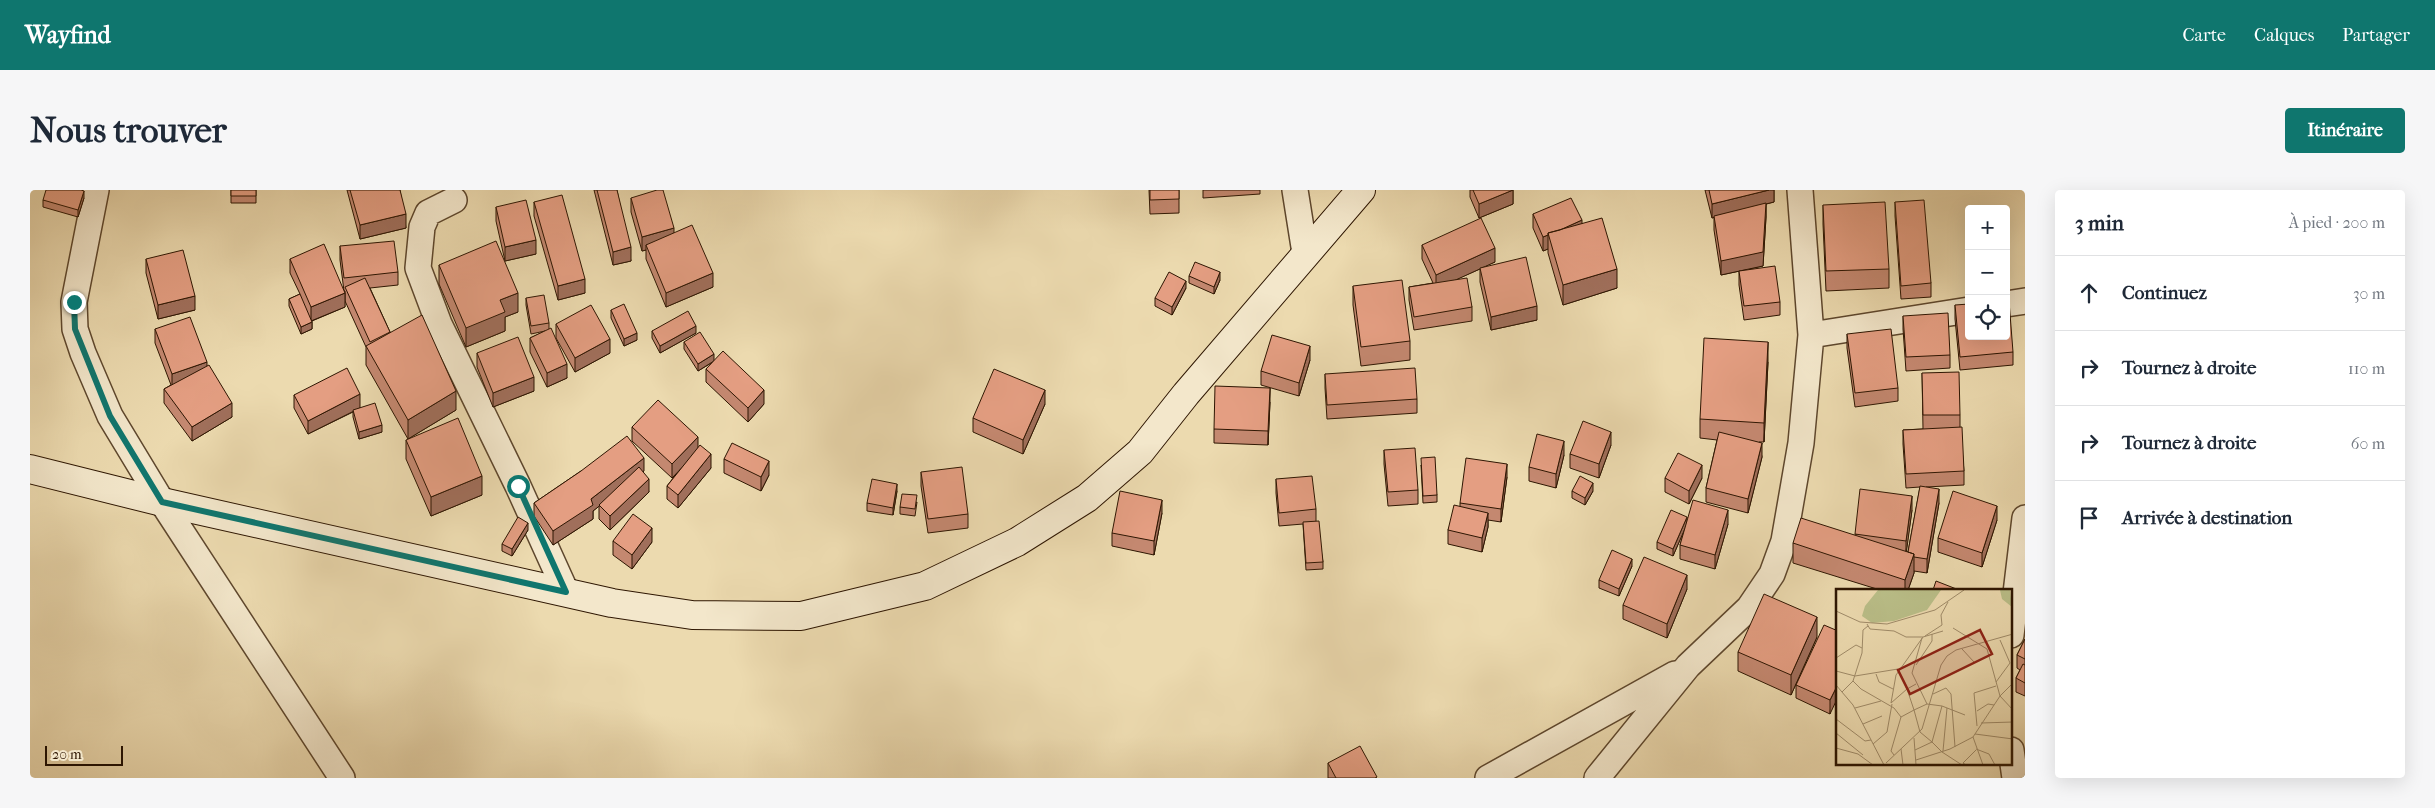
<!DOCTYPE html>
<html lang="fr">
<meta charset="utf-8">
<style>
body{margin:0;font-family:"IM FELL French Canon",serif;background:#f6f6f7;color:#1f2937}
.controls{position:absolute;right:15px;top:15px;display:grid;overflow:hidden;border-radius:5px;box-shadow:0 5px 20px #0002}
.controls button{width:45px;height:45px;display:grid;place-items:center;padding:0;border:0;border-bottom:1px solid #e0e1e3;background:#fff;color:#1f2937;font:25px sans-serif}
.scale{position:absolute;left:15px;bottom:12px;width:78px;box-sizing:border-box;padding-left:5px;border:2px solid #2e1602;border-top:0;font-size:14px;line-height:18px;white-space:nowrap;color:#2e1602;-webkit-text-stroke:4px #f3e7cb;paint-order:stroke}
.stop{position:absolute;width:15px;height:15px;margin:-11px;border:4px solid #0f766e;border-radius:50%;background:#fff}
.stop.end{background:#0f766e;border-color:#fff;box-shadow:0 1px 5px #0008}
.list{margin:0;padding:0;list-style:none}
h2{display:flex;justify-content:space-between;align-items:center;height:65px;margin:0;padding:0 20px;font-size:21px}
h2 small{font-size:16px;font-weight:400;color:#747a83}
.list li{display:grid;grid-template-columns:32px 1fr auto;gap:15px;align-items:center;box-sizing:border-box;height:75px;padding:0 20px;border-top:1px solid #e0e1e3}
.list b{display:block;font-size:19px;white-space:nowrap}
.list em{font-size:16px;font-style:normal;color:#747a83}
.icon{flex:none;width:28px;height:28px;fill:none;stroke:currentColor;stroke-width:2;stroke-linecap:round;stroke-linejoin:round}
.map{position:relative;flex:none;width:1995px;height:588px;overflow:hidden;border-radius:5px}
header{display:flex;align-items:center;gap:30px;box-sizing:border-box;height:70px;padding:0 25px;background:#0f766e;color:#fff}
header strong{font-size:24px}
nav{display:flex;gap:28px;margin-inline-start:auto;font-size:18px}
.intro{display:flex;align-items:center;justify-content:space-between;box-sizing:border-box;height:120px;padding:0 30px}
h1{margin:0;font-size:35px}
.button{padding:12px 22px;border-radius:5px;background:#0f766e;color:#fff;font-size:18px;font-weight:700}
main{display:flex;gap:30px;padding:0 30px}
aside{flex:1;background:#fff;border-radius:5px;box-shadow:0 5px 20px #0002}
.map>svg:first-child{display:block}
.lines{fill:none;stroke-linecap:round;stroke-linejoin:round}
.minor-casing{stroke:#5e472d;stroke-width:28}
.secondary-casing{stroke:#2e1602;stroke-width:30}
.minor{stroke:#f3e7cb;stroke-width:25}
.secondary{stroke:#f3e7cb;stroke-width:28}
.wall{fill:#c48870;stroke:#2e1602}
.shaded-wall{fill:#a06f5b;stroke:#2e1602}
.building{fill:#e49e82;stroke:#2e1602}
.route{stroke:#0f766e;stroke-width:6}
.inset-road{fill:none;stroke:#a08c6a;stroke-width:1}
.view{fill:#8f2418;fill-opacity:0.15;stroke:#8f2418;stroke-width:2.5}
.inset-edge{fill:none;stroke:#2e1602;stroke-width:2.5}
</style>
<header>
<strong>Wayfind</strong>
<nav><a>Carte</a><a>Calques</a><a>Partager</a></nav>
</header>
<div class="intro"><h1>Nous trouver</h1><a class="button">Itinéraire</a></div>
<main>
<div class="map">
<svg width="1995" height="588" viewBox="0 0 1995 588">
<rect width="100%" height="100%" fill="#ecdaaf"/>
<filter id="stains"><feTurbulence type="fractalNoise" baseFrequency=".004" numOctaves="4"/><feColorMatrix values="0 0 0 0 .2 0 0 0 0 .09 0 0 0 0 .02 0 0 0 .5 -.17"/></filter>
<radialGradient id="worn" r=".72"><stop offset=".6" stop-color="#630" stop-opacity="0"/><stop offset="1" stop-color="#630" stop-opacity=".3"/></radialGradient>
<g class="lines">
<defs>
<path id="minor" d="M66,0L44,112L45,139L53,163L80,226L132,312L312,588
M1265,0L1275,63
M424,10L398,23L392,37L388,78L409,134L488,296L536,402
M1976,114L1995,111
M1781,145L1939,120
M1981,445L1995,328
M1981,560L1985,588
M1458,588L1645,484
M1567,588L1658,476L1719,418L1742,384L1754,351L1771,253L1781,145L1770,0"/>
<path id="secondary" d="M0,279L132,312L582,413L662,425L771,426L895,396L987,352L1057,308L1110,262L1156,204L1331,0"/>
</defs>
<use href="#minor" class="minor-casing"/>
<use href="#secondary" class="secondary-casing"/>
<use href="#minor" class="minor"/>
<use href="#secondary" class="secondary"/>
</g>
<path class="wall" d="M201,0H226V13H201Z
M317,0H370L376,38L330,49Z
M564,0H587L601,71L583,75Z
M1119,0H1149V23L1120,24Z
M1173,0H1230V4L1173,8Z
M1440,0H1483V14L1449,28L1440,7Z
M1675,0H1744V12L1736,14V27L1733,76L1691,85L1684,40V27L1682,28Z
M54,8L48,27L13,17V10Z
M601,8L644,43L683,97L636,117L616,69V60L612,61L601,22Z
M504,12L555,103L528,110L504,26Z
M1865,12L1901,93V107L1871,109L1865,26Z
M1793,15L1859,79V98L1796,101L1793,34Z
M466,17L506,64L475,71L466,31Z
M1503,24L1552,33L1587,98L1533,115L1518,63V59L1513,61L1503,38Z
M1392,55L1465,72L1453,77L1507,130L1461,140L1450,92V79L1427,89L1442,117V131L1384,140L1379,110V97L1403,93L1392,69Z
M310,56L368,82V95L340,98L360,142L426,220L378,249L336,175V157L315,111V101H314L315,117L282,131V139L271,144L259,116V109L270,104L260,83V69L314,101L310,70Z
M116,69L165,120L128,129L116,83Z
M409,75L488,122L475,127V141L436,157L409,94Z
M1709,81L1750,112V125L1714,130L1709,95Z
M1159,86L1190,90L1184,104L1159,93Z
M1323,96L1380,151V170L1331,176L1323,115Z
M1156,98L1142,125L1125,116V108Z
M496,108L519,133V139L537,188L517,197L500,162V148L515,141L501,144L496,115Z
M1925,115L1983,162V175L1930,180L1925,129Z
M581,120L607,150L594,156L581,128Z
M1873,126L1920,165V178L1876,181L1873,139Z
M526,134L580,163L545,182L526,148Z
M125,139L177,176L202,227L162,251L134,213V199L141,195L125,153Z
M622,141L666,143L630,163L622,148Z
M1817,144L1868,198V211L1825,217L1817,158Z
M654,152L684,171L734,214L718,232L676,192V179L683,172L668,181L654,159Z
M447,163L504,201L463,217L447,177Z
M1280,170L1269,206L1231,195V181Z
M1738,172L1734,252H1729L1732,267L1718,323L1676,312V298L1687,250L1670,248V229Z
M1892,183L1930,225V237L1934,281V295L1896,297L1909,313L1897,383L1884,381V383L1878,400H1850L1763,373V353L1825,345L1882,320L1876,361L1878,362L1890,297L1876,298L1873,254V240L1893,239Z
M1295,184L1387,209V223L1297,229L1295,198Z
M264,205L330,218L352,242L329,249L323,227V222L278,244L264,218Z
M1240,212L1238,255L1184,253V239Z
M1015,214L993,264L943,242V228Z
M602,237L668,257L681,278L648,318L637,309V296L650,279L642,288L602,251Z
M376,250L452,305L401,326L376,269Z
M1581,255L1569,288L1540,278V264Z
M1354,260L1388,300V314L1358,316L1354,274Z
M1534,265L1526,298L1499,291V277Z
M694,269L739,285L731,301L694,283Z
M1391,275L1407,305V312L1393,313Z
M551,281H614L613,282L619,302L580,340L569,329V316L563,321V329L523,355L504,326V313Z
M891,282L938,324V338L898,343L891,296Z
M1477,287L1471,332L1458,330V337L1452,362L1418,354V340L1430,316V313Z
M1635,288H1672L1659,314L1635,302Z
M1246,289L1286,319V331L1293,372V379L1276,380L1273,334L1249,336L1246,303Z
M867,301L863,325L837,321V313Z
M1542,301H1563L1555,315L1542,308Z
M887,312L885,326L870,324V317Z
M1132,323L1124,365L1082,356V343Z
M1967,330L1952,377L1908,362V348Z
M1657,332L1698,334L1685,379L1650,369V355L1655,338L1643,366L1627,359V352Z
M498,340L482,366L472,361V354Z
M583,351L622,352L602,379L583,365Z
M1602,376L1589,406L1569,398V390Z
M1657,399L1637,448L1593,429V415Z
M1808,441L1800,524L1766,508V495Z
M1787,447L1761,505L1708,481V462Z
M1995,449V506L1986,502V488L1990,480L1987,478V465Z
M1298,573L1347,588H1298Z"/>
<path class="shaded-wall" d="M1483,0V14L1449,28V14Z
M1739,0H1744V12L1736,14V27L1733,76L1691,85V71L1736,14L1682,28V14Z
M54,1V8L48,27V20Z
M376,24V38L330,49V35Z
M1552,30V44L1518,45Z
M644,38V52L616,55V60L612,61V47Z
M1518,45V59L1513,61V47Z
M506,50V64L475,71V57Z
M601,57V71L583,75V62Z
M1465,58V72L1406,99V85Z
M1587,79V98L1533,115V95Z
M1190,82V90L1184,104V97Z
M683,83V97L636,117V103Z
M555,89V103L528,110V96Z
M1156,91V98L1142,125V117Z
M315,103V117L281,131V117Z
M488,103V122L475,127V141L436,157V138L470,110Z
M165,106V120L128,129V115Z
M1507,116V130L1461,140V127Z
M282,132V139L271,144V137Z
M666,136V143L630,163V156Z
M607,143V150L594,156V149Z
M580,149V163L545,182V168Z
M1738,152V172L1734,252V233Z
M1280,156V170L1269,206V193Z
M684,164V171L668,181V174Z
M177,172V185L142,198V184Z
M537,174V188L517,197V183Z
M504,187V201L463,217V203Z
M1240,198V212L1238,255V241Z
M734,200V214L718,232V218Z
M1015,200V214L993,264V250Z
M426,201V220L378,249V230Z
M330,204V218L278,244V231Z
M202,213V227L162,251V237Z
M352,235V242L329,249V242Z
M1581,242V255L1569,288V274Z
M668,247V261L642,288V274Z
M1534,251V265L1526,298V284Z
M1732,253V267L1718,323V309Z
M681,264V278L648,318V305Z
M614,268V281L563,321V329L523,355V341L561,309Z
M739,271V285L731,301V287Z
M1477,274V287L1471,332V319Z
M1672,275V288L1659,314V301Z
M452,286V305L401,326V307Z
M619,289V302L580,340V326Z
M1563,293V301L1555,315V308Z
M867,294V301L863,325V318Z
M1909,299V313L1897,383V369Z
M1882,306V320L1876,365V351Z
M1132,310V323L1124,365V351Z
M1967,316V330L1952,377V363Z
M1698,320V334L1685,379V365Z
M1458,323V337L1452,362V348Z
M1657,327V334L1643,366V359Z
M498,333V340L482,366V359Z
M622,338V352L602,379V365Z
M1884,364V383L1878,400H1875V390Z
M1602,369V376L1589,406V399Z
M1657,385V399L1637,448V434Z
M1787,427V447L1761,505V485Z
M1808,494V507L1800,524V510Z"/>
<path class="building" d="M16,0H51L54,1L48,20L13,10Z
M201,0H226V6H201Z
M320,0H370L376,24L330,35Z
M567,0H587L601,57L583,62Z
M627,0H633L644,38L612,47L601,8Z
M1120,0H1149V9L1120,10Z
M1443,0H1483L1449,14Z
M1679,0H1739L1682,14Z
M532,5L555,89L528,96L504,12Z
M1541,8L1552,30L1530,40L1518,43V45L1513,47L1503,24Z
M496,10L506,50L475,57L466,17Z
M1894,10L1901,93L1871,96L1865,12Z
M1855,12L1859,79L1796,81L1793,15Z
M1736,13L1733,62L1691,71L1684,26Z
M1451,28L1465,58L1406,85L1392,55Z
M1572,28L1587,79L1533,95L1518,43Z
M662,35L683,83L636,103L616,55Z
M364,51L368,82L314,88L310,56Z
M466,51L488,103L470,110L475,122L436,138L409,75Z
M294,54L315,103L281,117L260,69Z
M153,60L165,106L128,115L116,69Z
M1496,67L1507,116L1461,127L1450,78Z
M1165,72L1190,82L1184,97L1159,86Z
M1745,76L1750,112L1714,116L1709,81Z
M1139,82L1156,91L1142,117L1125,108Z
M335,88L360,142L340,152L315,97Z
M1437,88L1442,117L1384,127L1379,97Z
M1372,90L1380,151L1331,157L1323,96Z
M270,104L282,132L271,137L259,109Z
M514,105L519,133L501,136L496,108Z
M1976,111H1979L1983,162L1930,167L1925,115L1939,114V146H1976Z
M594,114L607,143L594,149L581,120Z
M561,115L580,149L545,168L526,134Z
M658,121L666,136L630,156L622,141Z
M1918,123L1920,165L1876,167L1873,126Z
M392,125L426,201L378,230L336,156Z
M160,127L177,172L142,184L125,139Z
M521,138L537,174L517,183L500,148Z
M1861,139L1868,198L1825,203L1817,144Z
M670,142L684,164L668,174L654,152Z
M1242,145L1280,156L1269,193L1231,181Z
M488,147L504,187L463,203L447,163Z
M1674,148L1738,152L1734,233L1670,229Z
M693,161L734,200L718,218L676,179Z
M179,175L202,213L162,237L134,199Z
M317,178L330,204L278,231L264,205Z
M1385,178L1387,209L1297,215L1295,184Z
M964,179L1015,200L993,250L943,228Z
M1929,182L1930,225H1893L1892,183Z
M1185,196L1240,198L1238,241L1184,239Z
M628,210L668,247L642,274L602,237Z
M345,213L352,235L329,242L323,220Z
M428,228L452,286L401,307L376,250Z
M1553,231L1581,242L1569,274L1540,264Z
M1932,237L1934,281L1876,284L1873,240Z
M1689,242L1732,253L1718,309L1676,298Z
M1507,244L1534,251L1526,284L1499,277Z
M597,246L614,268L561,309L563,315L523,341L504,313L551,281Z
M702,253L739,271L731,287L694,269Z
M670,255L681,264L648,305L637,296Z
M1385,258L1388,300L1358,302L1354,260Z
M1648,263L1672,275L1659,301L1635,288Z
M1405,267L1407,305L1393,306L1391,268Z
M1436,268L1477,274L1471,319L1430,313Z
M609,277L619,289L580,326L569,315Z
M932,277L938,324L898,329L891,282Z
M1282,286L1286,319L1249,323L1246,289Z
M1550,286L1563,293L1555,308L1542,301Z
M842,289L867,294L863,318L837,313Z
M1890,296L1909,299L1897,369L1884,367V364L1878,362Z
M1830,299L1882,306L1876,351L1825,344Z
M1090,301L1132,310L1124,351L1082,343Z
M1923,301L1967,316L1952,363L1908,348Z
M872,304L887,305L885,319L870,317Z
M1663,310L1698,320L1685,365L1650,355Z
M1424,315L1458,323L1452,348L1418,340Z
M1641,320L1657,327L1643,359L1627,352Z
M603,324L622,338L602,365L583,351Z
M488,327L498,333L482,359L472,354Z
M1771,328L1884,364L1875,390L1763,353Z
M1289,331L1293,372L1276,373L1273,332Z
M1582,360L1602,369L1589,399L1569,390Z
M1614,367L1657,385L1637,434L1593,415Z
M1906,391L1929,400H1903Z
M1734,404L1787,427L1761,485L1708,462Z
M1794,435L1808,441V494L1800,510L1766,495Z
M1995,449V469L1987,465Z
M1993,474L1995,475V493L1986,488Z
M1330,556L1347,587L1345,588H1306L1298,573Z"/>
<g class="lines">
<path class="route" d="M44,112L45,139L80,226L132,312L536,402L488,296"/>
</g>
<g transform="translate(1806 399)">
<rect width="176" height="176" fill="#ecdaaf"/>
<path d="M42,1H105L91,21L58,32L36,34L26,27L29,17ZM164,1H174L176,18L166,10Z" fill="#babf89"/>
<path class="inset-road" d="M0,22L24,33L51,35L99,21L128,1M31,35L34,40L58,42L70,48H87L107,42M32,37L27,41L26,64L17,92L25,100L58,119L65,128L78,121L71,100L55,114L60,86L87,48M89,47L106,36L105,26L112,13M86,49L76,84L91,115M126,60L138,73M0,69L20,56L26,59M80,76L96,52V45M62,81L71,100L80,95M0,82L19,87L62,80M40,85L43,93L57,100M160,93L174,74L164,51M177,94L164,107L177,121M0,96L17,116L48,176M6,103L17,92M97,105L110,99L115,105L119,158M106,117L129,126M19,119L45,112M141,122L152,115L158,116M0,130L29,152L35,151M145,134L177,133M27,135L46,127M141,137L138,104L160,97M0,144L27,166M139,145L177,150M137,148L147,176M78,149L80,176M37,155L51,143L56,115M0,159L22,165L37,176M65,160L67,176M140,160L153,165L159,176M79,161L96,153L106,117L91,115L78,121L84,143L96,153L106,163L126,176M107,162L111,119M58,166L55,162L65,128M80,171L114,160L137,148L164,107L151,60L117,39M50,174L86,140L105,76L111,67L120,61L177,45M130,176L127,174L140,161"/>
<path class="view" d="M144,41L156,65L74,105L62,81Z"/>
<rect width="176" height="176" class="inset-edge"/>
</g>
<rect width="100%" height="100%" filter="url(#stains)"/>
<rect width="100%" height="100%" fill="url(#worn)"/>
</svg>
<div class="controls">
<button>+</button>
<button>−</button>
<button><svg class="icon" aria-label="locate" viewBox="0 0 24 24"><circle cx="12" cy="12" r="6"/><path d="M12 2v4M12 18v4M2 12h4M18 12h4"/></svg></button>
</div>
<div class="scale">20 m</div>
<div class="stop" style="left:488px;top:296px"></div>
<div class="stop end" style="left:44px;top:112px"></div>
</div>
<aside>
<h2>3 min<small>À pied · 200 m</small></h2>
<ul class="list">
<li><svg class="icon" aria-label="ahead" viewBox="0 0 24 24"><path d="M12 20V5M6 11l6-6 6 6"/></svg><div><b>Continuez</b></div><em>30 m</em></li>
<li><svg class="icon" aria-label="right" viewBox="0 0 24 24"><path d="M7 20v-9h11M14 6l5 5-5 5"/></svg><div><b>Tournez à droite</b></div><em>110 m</em></li>
<li><svg class="icon" aria-label="right" viewBox="0 0 24 24"><path d="M7 20v-9h11M14 6l5 5-5 5"/></svg><div><b>Tournez à droite</b></div><em>60 m</em></li>
<li><svg class="icon" aria-label="arrive" viewBox="0 0 24 24"><path d="M6 21V4h12l-3 4 3 4H6"/></svg><div><b>Arrivée à destination</b></div></li>
</ul>
</aside>
</main>
